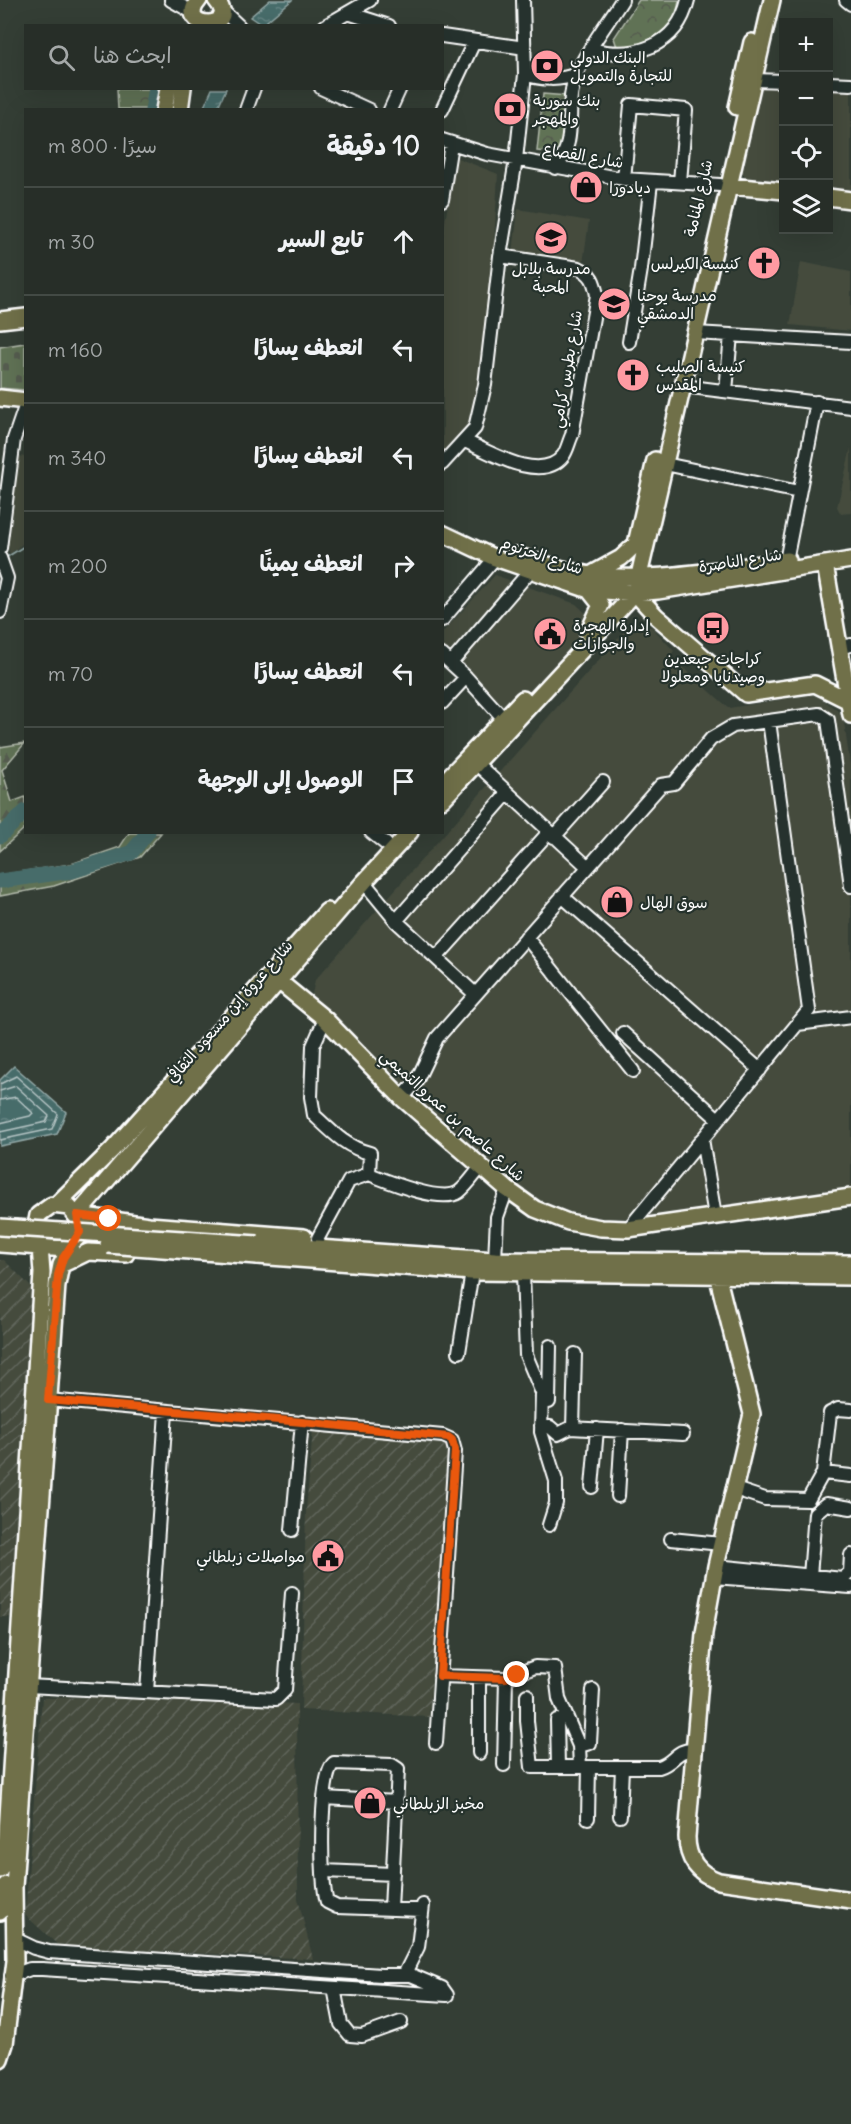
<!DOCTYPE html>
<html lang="ar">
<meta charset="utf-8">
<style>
body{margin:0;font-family:Delius,"Playpen Sans Arabic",sans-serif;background:#2f3630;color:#f1f3f6;direction:rtl}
.controls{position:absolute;right:18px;top:18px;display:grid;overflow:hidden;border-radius:0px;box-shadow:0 6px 24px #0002}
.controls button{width:54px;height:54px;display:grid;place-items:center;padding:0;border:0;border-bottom:2px solid #434a45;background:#272e28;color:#f1f3f6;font:30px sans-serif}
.stop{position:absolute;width:18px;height:18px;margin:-14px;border:4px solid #ea580c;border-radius:50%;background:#fff}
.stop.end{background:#ea580c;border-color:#fff;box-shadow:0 2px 6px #0008}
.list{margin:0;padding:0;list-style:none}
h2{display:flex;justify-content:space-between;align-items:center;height:78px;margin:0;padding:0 24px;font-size:26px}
h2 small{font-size:20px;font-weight:400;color:#a4a8a8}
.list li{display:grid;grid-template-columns:39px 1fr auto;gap:18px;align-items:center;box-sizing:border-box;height:108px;padding:0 24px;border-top:2px solid #434a45}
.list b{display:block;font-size:22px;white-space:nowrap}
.list em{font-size:20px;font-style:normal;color:#a4a8a8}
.icon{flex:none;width:33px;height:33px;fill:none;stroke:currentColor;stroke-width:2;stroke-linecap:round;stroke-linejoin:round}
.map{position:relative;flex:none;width:851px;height:2124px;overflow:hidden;direction:ltr}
.search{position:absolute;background:#272e28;box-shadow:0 6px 24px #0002;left:24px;top:24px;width:420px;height:66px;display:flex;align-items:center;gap:15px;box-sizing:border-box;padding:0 21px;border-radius:0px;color:#a4a8a8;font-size:22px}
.panel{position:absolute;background:#272e28;box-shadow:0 6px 24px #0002;left:24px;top:108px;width:420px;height:726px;border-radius:0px;direction:rtl}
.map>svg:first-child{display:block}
.built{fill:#444b3e}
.industrial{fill:url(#industrial-furrows)}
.forest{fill:url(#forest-firs);stroke:#b0b8aa;stroke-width:1.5}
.cemetery{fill:url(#cemetery-stones);stroke:#b0b8aa;stroke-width:1.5}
.park{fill:url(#park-crowns);stroke:#b0b8aa;stroke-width:1.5}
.water{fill:url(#water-ripples);stroke:#91a7a6;stroke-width:1.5}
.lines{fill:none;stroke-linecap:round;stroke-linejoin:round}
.shore{stroke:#b5c4c4;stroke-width:1.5}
.stream{stroke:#91a7a6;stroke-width:2}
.river{stroke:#476c6b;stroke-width:15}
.minor-casing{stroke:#fff;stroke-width:16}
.major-casing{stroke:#fff;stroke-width:20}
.minor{stroke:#26332d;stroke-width:12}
.major{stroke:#70704a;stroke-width:15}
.major-bridge-casing{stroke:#fff;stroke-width:20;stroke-linecap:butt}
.major-bridge{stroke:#70704a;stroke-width:15}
.route{stroke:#ea580c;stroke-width:8}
.labels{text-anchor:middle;stroke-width:4.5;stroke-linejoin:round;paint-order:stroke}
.poi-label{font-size:16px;fill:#fff;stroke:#26332d;text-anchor:start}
.street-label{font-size:16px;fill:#fff;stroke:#26332d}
</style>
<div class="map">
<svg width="851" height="2124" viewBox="0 0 851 2124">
<defs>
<pattern id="industrial-furrows" width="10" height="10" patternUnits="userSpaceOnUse" patternTransform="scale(1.5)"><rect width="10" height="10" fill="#444b3e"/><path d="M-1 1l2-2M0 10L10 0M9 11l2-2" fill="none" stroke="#60665b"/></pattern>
<pattern id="forest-firs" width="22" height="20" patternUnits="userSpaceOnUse" patternTransform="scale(1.5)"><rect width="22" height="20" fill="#617254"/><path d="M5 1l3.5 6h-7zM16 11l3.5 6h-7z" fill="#545b4f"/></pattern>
<pattern id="cemetery-stones" width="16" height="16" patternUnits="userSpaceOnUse" patternTransform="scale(1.5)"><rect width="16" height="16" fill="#617254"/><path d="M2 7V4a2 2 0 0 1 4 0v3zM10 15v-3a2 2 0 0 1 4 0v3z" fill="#545b4f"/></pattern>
<pattern id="park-crowns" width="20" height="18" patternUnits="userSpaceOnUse" patternTransform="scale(1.5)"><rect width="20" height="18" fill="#617254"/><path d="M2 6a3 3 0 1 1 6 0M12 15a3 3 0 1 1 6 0" fill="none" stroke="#545b4f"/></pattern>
<pattern id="water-ripples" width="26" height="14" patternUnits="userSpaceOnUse" patternTransform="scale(1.5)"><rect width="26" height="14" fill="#476c6b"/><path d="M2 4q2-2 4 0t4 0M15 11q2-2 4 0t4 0" fill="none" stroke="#638281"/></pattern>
</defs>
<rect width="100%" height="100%" fill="#343e35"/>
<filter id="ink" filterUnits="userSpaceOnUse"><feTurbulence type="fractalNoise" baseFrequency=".0167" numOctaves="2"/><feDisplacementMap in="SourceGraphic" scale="12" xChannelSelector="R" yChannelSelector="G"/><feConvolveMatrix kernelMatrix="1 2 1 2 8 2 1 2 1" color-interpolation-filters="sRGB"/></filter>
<g filter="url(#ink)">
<path class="built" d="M758,81L783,84V185L749,182L737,166Z
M828,89L851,91V191L829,189Z
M455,157L498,174L493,262L478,382L469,425L443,457V236Z
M518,209L589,221L583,264L513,254Z
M801,262L851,272V331L790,325Z
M851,448V513L841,514L837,507Z
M14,455L25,457V542L10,554L5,541Z
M495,575L576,604L588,615L586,630L508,717L443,659V632Z
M628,627H652L674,651L670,656L729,708L816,694L843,715L851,771V1189L646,1218H602L569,1212L538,1202L511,1182L314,1011L312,994L315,980Z"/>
<path class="industrial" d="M0,1260H4L36,1292L13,1617H0Z
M313,1429L450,1439L429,1717L301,1710L306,1510Z
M157,1696L297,1704L298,1899L313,1959L59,1946L25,1915L42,1698Z"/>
<path class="forest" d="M25,743L2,770L12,802L25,797V828L0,851V747Z
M129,833H161L140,857L54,886L0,896V875L71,864L120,847Z"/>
<path class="cemetery" d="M25,343V390L0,388V347Z"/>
<path class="park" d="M639,0H679C674,37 651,46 617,47L614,38Z
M117,89H152L147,109H118Z
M543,94L567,96L561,153L537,151Z"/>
<path class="water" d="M270,0H292L262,25L250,17Z
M212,89H226L217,109H203Z
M14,1066L66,1112L57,1134L0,1146V1080Z"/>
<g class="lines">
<path class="shore" d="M0,1084L16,1076L58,1114L52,1129L0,1140
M0,1091L16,1086L49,1116L46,1122L0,1132
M0,1100L16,1097L33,1113L30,1116L0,1123"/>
<path class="stream" d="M7,557L26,545"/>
<path class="river" d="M152,110L156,88
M0,836L26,811
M0,881L72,871L131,853L148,832"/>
<defs>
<path id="minor" d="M171,0L194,13
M846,0L851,4
M222,10L239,26
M348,13L389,26
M325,26L370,0
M442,36L525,48
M591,49C634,60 677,47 688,0
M525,74C541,80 561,81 576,74
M754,80L784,81
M828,83L851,84
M321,88L369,110
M246,110L254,88
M390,110L400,88
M442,110L474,42
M442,140L487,154L624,179L720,185
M555,168C580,139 563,108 576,75C587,49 607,24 622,0
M624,179L631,105L686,110L680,182
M442,200L451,144
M695,333L851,342
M629,342L641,269L651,182
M683,386L851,407
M726,391L731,335
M465,441C489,452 541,484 563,456C567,451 569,441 572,435L597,295C594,281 592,274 579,268L500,256
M442,464L475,428L485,385L500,256L516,160L525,74L523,0
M665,464L799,492
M0,548L14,439L26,404
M0,558L7,578L0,612
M786,561L817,402
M442,620L495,558
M841,647L851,645
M442,655L466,677L504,719
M451,663L530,571
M442,703L466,677
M478,765L588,867
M371,832L386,844
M554,837L603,782
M364,882L396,921L475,994
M562,896L760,1070
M396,921L507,794
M526,937L633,1071
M436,958L549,832
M798,1024L851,1017
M623,1033L718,1119
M402,1098L416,1082L437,1038L661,785L674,783L711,739L733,726L819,714L828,720L851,886
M702,1139L715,1216
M369,1174C387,1181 441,1204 459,1192C467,1186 474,1175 481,1167
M628,1229L809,1010L769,721
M318,1238L349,1181L369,1174L370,1153C347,1148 331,1131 314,1115L311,1097L313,1046L325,1019
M495,1260L497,1217L507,1189
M523,1273L526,1355L542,1393L541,1432L556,1481V1503L549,1525
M459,1352L472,1272
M48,1400L443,1436L452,1440L455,1451L436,1743
M549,1402L550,1346
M541,1426L550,1427L558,1434L570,1428L683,1434
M573,1428L575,1354
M823,1473L851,1476
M592,1487L597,1429
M735,1489L765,1499L808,1500L823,1473L830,1413L838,1409L851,1410
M618,1496L622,1430
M292,1530L302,1422
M671,1539L721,1544
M716,1566L843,1579L850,1572L851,1555
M810,1576L815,1513L826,1504L851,1508
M713,1577L851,1587
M440,1676L506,1678L535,1667L555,1668L559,1699L579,1746L580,1767
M28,1686L276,1699L285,1690L292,1593
M147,1692L166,1412
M527,1695V1721L532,1767H659C674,1763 676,1749 693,1750
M557,1720L558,1767
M579,1746L590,1743L593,1690
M479,1753V1678
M504,1765L506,1678
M324,1798L397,1802
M620,1816L622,1767
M588,1818L589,1767
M324,1871L393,1874
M391,1909L398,1769L392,1765L334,1763C319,1773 320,1883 327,1902L337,1907L422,1910
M15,1939L34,1948L49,1952L381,1975H411L442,1988L447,1995
M405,1973L418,1947L423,1905
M11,1976L30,1969H42L447,1995
M334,1988L341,2024L350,2035L362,2036L401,2022"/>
<path id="major" d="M199,0C173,30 243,31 216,0
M737,107L752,42
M164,110L168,88
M180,110L183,88
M730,186L784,191
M828,197L851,200
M0,320L26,317
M0,398L26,401
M442,533L495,558L589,590L635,593L658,591L851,560
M516,555C540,563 566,571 591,575C650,583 730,568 788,560
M825,564L851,715
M635,593L656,616L746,694L815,684L849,701
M588,633L601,605L589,590L590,575L621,558L636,544L655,460
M442,784L523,699
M442,800L635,593L772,0
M270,974L325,1019L402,1098L507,1189L535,1209L568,1222L601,1228L628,1229L851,1197
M57,1204L112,1150L327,911
M52,1205L69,1207L80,1221L78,1237L65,1249L40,1247L35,1231L38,1215Z
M77,1215L364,882L410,832
M77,1215L149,1225L304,1237
M0,1244L40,1247L42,1273L6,1849L0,1870
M258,1244L495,1260L851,1263
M257,1256L472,1272L851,1277
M61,1265L88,1252L126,1254
M717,1274L752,1414L716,1566L704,1633L687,1837C687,1859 698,1874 719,1881L851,1900
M0,1912L6,1885
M0,2059L5,2044L15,1961L14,1887L57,1285L61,1265L71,1246"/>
</defs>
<use href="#minor" class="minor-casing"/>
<use href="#major" class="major-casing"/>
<use href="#minor" class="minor"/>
<use href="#major" class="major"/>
<defs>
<path id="major-bridge" d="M0,1227L258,1244
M108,1245L257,1256"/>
</defs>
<use href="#major-bridge" class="major-bridge-casing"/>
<use href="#major-bridge" class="major-bridge"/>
</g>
</g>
<g class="lines" filter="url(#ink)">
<path class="route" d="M109,1219L77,1215L80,1232L63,1258L58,1275L48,1400L302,1422L448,1437L452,1440L455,1450L440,1676L506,1678L517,1675"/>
</g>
<defs>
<symbol id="bank-disc" viewBox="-11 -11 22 22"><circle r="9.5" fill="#ff9aa2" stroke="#26332d"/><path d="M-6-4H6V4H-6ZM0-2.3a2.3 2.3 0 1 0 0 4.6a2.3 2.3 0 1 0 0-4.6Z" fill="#111"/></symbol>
<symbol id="shop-disc" viewBox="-11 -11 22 22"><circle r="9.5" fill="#ff9aa2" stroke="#26332d"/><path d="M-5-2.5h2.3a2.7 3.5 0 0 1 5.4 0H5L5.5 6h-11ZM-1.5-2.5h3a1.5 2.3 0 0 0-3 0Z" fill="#111"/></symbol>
<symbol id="school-disc" viewBox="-11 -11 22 22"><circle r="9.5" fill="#ff9aa2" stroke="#26332d"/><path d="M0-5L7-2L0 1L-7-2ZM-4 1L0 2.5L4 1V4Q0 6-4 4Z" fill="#111"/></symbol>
<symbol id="church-disc" viewBox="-11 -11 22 22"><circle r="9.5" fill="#ff9aa2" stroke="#26332d"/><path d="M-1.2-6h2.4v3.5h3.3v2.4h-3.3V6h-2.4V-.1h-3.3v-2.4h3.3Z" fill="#111"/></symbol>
<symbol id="bus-disc" viewBox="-11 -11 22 22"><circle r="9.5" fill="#ff9aa2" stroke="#26332d"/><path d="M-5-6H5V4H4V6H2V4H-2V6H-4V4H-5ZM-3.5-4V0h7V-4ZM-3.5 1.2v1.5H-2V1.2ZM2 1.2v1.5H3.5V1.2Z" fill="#111"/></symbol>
<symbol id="civic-disc" viewBox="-11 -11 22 22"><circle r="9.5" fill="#ff9aa2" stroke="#26332d"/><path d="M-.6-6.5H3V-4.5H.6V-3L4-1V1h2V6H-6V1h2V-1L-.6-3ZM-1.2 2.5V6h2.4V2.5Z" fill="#111"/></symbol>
</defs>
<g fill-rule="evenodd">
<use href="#bank-disc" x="528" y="47" width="38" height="38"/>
<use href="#bank-disc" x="491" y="90" width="38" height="38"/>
<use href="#shop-disc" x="567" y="168" width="38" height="38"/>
<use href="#school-disc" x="532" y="219" width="38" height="38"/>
<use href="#church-disc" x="745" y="244" width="38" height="38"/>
<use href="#school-disc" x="595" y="285" width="38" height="38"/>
<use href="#church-disc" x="614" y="356" width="38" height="38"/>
<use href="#bus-disc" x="694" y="609" width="38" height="38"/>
<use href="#civic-disc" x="531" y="615" width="38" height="38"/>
<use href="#shop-disc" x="598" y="883" width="38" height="38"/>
<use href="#civic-disc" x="309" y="1537" width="38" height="38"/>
<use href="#shop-disc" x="351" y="1784" width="38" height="38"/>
</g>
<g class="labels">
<g class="poi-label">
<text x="570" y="63">البنك الدولي<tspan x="570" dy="18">للتجارة والتمويل</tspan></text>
<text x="533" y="106">بنك سورية<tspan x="533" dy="18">والمهجر</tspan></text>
<text x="609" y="193">ديادورا</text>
<text x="741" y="269" text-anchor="end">كنيسة الكيرلس</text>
<text x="551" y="274" text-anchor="middle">مدرسة بلابل<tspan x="551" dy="18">المحبة</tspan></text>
<text x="637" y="301">مدرسة يوحنا<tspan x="637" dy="18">الدمشقي</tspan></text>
<text x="656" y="372">كنيسة الصليب<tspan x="656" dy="18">المقدس</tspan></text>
<text x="573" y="631">إدارة الهجرة<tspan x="573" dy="18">والجوازات</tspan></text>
<text x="713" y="664" text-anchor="middle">كراجات جبعدين<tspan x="713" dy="18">وصيدنايا ومعلولا</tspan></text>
<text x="640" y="908">سوق الهال</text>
<text x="305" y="1562" text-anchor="end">مواصلات زبلطاني</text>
<text x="393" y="1809">مخبز الزبلطاني</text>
</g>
<g class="street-label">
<text transform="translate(583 155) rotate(10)" y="6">شارع القصاع</text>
<text transform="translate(698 198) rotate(-77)" y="6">شارع المنامة</text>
<text transform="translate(566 369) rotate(-80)" y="6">شارع بطرس كرامي</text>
<text transform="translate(542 555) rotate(19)" y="6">شارع الخرتوم</text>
<text transform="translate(740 560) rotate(-9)" y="6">شارع الناصرة</text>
<text transform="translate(229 1011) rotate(-49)" y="6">شارع عروة إبن مسعود الثقافي</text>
<text transform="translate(453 1115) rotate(42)" y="6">شارع عاصم بن عمرو التميمي</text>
</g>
</g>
</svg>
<div class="controls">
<button>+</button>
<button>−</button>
<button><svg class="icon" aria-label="locate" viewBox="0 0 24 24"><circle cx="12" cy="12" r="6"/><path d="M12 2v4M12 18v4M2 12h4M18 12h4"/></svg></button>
<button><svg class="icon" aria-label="layers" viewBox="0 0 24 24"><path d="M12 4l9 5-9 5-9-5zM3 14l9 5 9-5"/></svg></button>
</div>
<div class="stop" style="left:109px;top:1219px"></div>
<div class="stop end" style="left:517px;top:1675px"></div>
<div class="search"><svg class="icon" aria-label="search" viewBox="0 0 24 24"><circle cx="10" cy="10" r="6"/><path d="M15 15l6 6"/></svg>ابحث هنا</div>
<section class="panel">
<h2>10 دقيقة<small>سيرًا · 800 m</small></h2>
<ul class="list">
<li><svg class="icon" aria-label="ahead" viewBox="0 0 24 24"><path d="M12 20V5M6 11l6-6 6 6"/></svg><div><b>تابع السير</b></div><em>30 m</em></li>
<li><svg class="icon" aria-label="left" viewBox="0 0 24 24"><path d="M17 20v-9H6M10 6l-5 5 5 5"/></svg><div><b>انعطف يسارًا</b></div><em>160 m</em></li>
<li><svg class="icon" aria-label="left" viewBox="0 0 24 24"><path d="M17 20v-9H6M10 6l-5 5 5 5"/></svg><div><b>انعطف يسارًا</b></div><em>340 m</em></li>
<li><svg class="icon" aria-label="right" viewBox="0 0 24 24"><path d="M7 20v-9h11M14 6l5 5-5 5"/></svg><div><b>انعطف يمينًا</b></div><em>200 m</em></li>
<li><svg class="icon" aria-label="left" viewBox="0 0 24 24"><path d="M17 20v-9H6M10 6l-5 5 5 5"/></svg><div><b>انعطف يسارًا</b></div><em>70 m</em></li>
<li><svg class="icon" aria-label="arrive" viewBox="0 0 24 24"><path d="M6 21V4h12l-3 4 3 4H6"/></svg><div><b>الوصول إلى الوجهة</b></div></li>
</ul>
</section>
</div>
